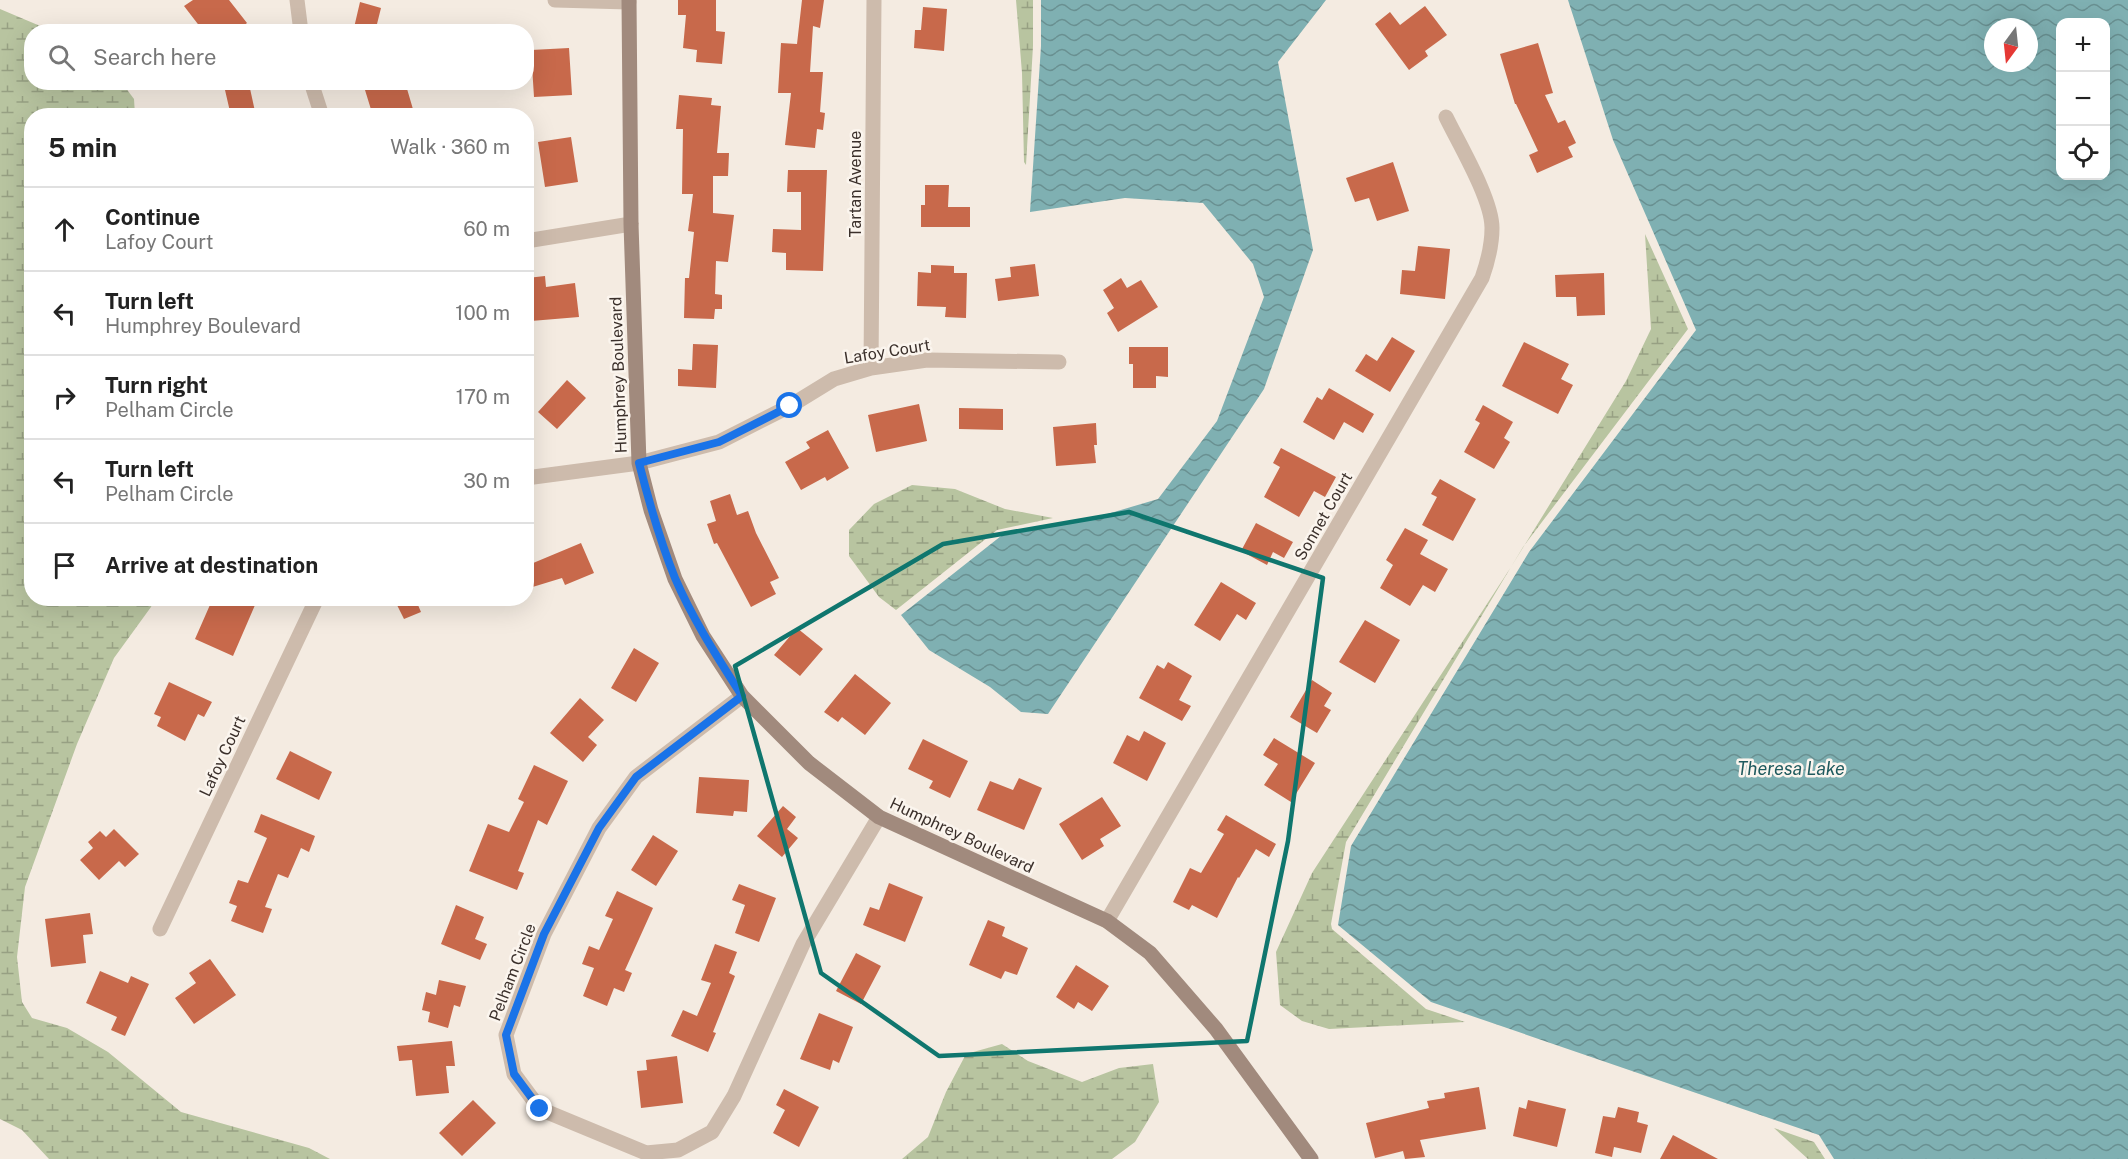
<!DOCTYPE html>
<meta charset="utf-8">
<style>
body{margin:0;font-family:"Public Sans",sans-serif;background:#f2f2f2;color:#222}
.controls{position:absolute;right:18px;top:18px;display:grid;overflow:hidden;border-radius:12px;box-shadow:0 6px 24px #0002}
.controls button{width:54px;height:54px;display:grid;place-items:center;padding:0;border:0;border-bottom:2px solid #e0e0e0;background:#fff;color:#222;font:30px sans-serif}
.compass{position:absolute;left:1984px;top:18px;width:54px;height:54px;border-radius:50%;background:#fff;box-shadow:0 6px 24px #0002;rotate:195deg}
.stop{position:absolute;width:18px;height:18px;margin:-14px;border:4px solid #1a73e8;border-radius:50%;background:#fff}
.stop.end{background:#1a73e8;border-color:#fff;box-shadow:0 2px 6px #0008}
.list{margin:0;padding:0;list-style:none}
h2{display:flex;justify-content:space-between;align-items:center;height:78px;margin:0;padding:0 24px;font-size:26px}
h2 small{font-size:20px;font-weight:400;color:#767676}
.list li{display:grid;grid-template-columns:39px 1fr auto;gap:18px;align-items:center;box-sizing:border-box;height:84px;padding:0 24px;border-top:2px solid #e0e0e0}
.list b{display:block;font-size:22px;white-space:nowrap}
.list p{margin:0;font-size:20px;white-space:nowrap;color:#767676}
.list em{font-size:20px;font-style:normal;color:#767676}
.icon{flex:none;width:33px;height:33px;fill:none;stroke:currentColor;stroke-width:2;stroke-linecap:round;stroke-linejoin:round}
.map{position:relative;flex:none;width:2128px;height:1159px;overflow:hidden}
.search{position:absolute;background:#fff;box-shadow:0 6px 24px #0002;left:24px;top:24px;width:510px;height:66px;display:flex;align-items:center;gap:15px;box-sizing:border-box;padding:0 21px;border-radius:24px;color:#767676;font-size:22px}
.panel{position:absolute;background:#fff;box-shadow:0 6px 24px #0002;left:24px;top:108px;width:510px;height:498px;border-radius:24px}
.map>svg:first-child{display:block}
.wetland{fill:url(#wetland-marsh)}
.water{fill:url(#water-waves);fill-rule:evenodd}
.building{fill:#c8694b}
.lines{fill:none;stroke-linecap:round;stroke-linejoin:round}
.street{stroke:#cdbbac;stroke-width:15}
.secondary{stroke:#a18a7d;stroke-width:15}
.route{stroke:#1a73e8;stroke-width:8}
.marked{fill:none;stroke:#0f766e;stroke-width:4.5;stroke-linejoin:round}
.labels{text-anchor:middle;stroke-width:5;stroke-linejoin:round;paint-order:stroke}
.street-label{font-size:16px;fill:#3b302b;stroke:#fbf5ee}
.water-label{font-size:18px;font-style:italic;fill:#1f5a5e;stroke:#fbf5ee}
</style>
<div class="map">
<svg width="2128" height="1159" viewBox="0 0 2128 1159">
<defs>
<pattern id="wetland-marsh" width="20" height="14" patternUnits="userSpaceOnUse" patternTransform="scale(1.5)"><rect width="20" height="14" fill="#b8c4a0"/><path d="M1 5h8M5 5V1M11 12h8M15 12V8" fill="none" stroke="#97a083"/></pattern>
<pattern id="water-waves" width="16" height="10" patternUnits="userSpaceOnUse" patternTransform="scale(1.5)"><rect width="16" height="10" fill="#7fb0b2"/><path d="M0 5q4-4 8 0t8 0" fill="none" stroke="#699091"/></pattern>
</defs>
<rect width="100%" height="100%" fill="#f4ebe1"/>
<path class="wetland" d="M1016,0H1033V46L1026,165L1024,162L1022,73Z
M0,9L52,31L32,32V82L122,83L134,99L135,115L32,116V598L154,599L151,607L114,658L77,744L25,887L17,957L22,1002L32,1018L67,1028L108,1052L181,1112L309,1148L330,1159H49L22,1130L0,1119Z
M1645,234L1688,329L1523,547L1346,842L1331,924L1332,929L1426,1009L1465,1022L1329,1029L1302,1021L1280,1005L1276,952L1312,873L1511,567L1626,381L1651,329Z
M912,485L955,489L1005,509L1053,518L997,530L896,610L879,597L849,556V530L874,504Z
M1002,1044L1028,1061L1082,1082L1119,1068L1153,1064L1159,1102L1135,1142L1112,1159H902L928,1137L946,1092L966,1054Z
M1774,1128L1814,1142L1825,1159H1808Z"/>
<path class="water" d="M1041,0H1326L1278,62L1313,250L1264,389L1048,714L1021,712L990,687L929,650L901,615L1001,536L1087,520L1158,499L1217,421L1264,297L1253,264L1203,203L1125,198L1030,212L1041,46Z
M1568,0H2128V1159H1834L1819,1135L1431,1002L1338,925L1351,846L1529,552L1696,330L1613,140ZM2060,22H2106V176H2060ZM1993,27H2029V63H1993Z"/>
<path class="building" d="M193,0H229L247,23L236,32H204L184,6Z
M678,0H716V31L725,32L722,64L696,62L697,50L683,48L686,15H678Z
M802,0H824L820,28L813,26L810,72H823L820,112L825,113L823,130L817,129L815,148L785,145L791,93H778L781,43L797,44Z
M360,2L381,8L375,32H353Z
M1425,6L1447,35L1425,51L1428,56L1409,70L1375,24L1390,12L1400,25Z
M923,7L947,9L944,51L914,48L915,30H921Z
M1538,43L1553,93L1545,95L1558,123L1565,120L1576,143L1568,147L1573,157L1537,173L1529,155L1538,151L1516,104H1515L1500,54Z
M569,48L572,95L534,97L531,50Z
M389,82H405L415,116H373L365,90Z
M249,84L256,116H231L225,90Z
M679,95L712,98L711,105L721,106L717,153H729L728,176H713V213L734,215L728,262L716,261L715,294L722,295V309H715L714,319L684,318L685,278H689L694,232L688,231L693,194H682L683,129H676Z
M571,137L578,182L545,187L538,142Z
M1393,162L1409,211L1377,221L1369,198L1355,202L1346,178Z
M788,170H827L823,271L786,270V253L772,252L773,229L801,230V192H787Z
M925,185H949L948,207H970V227H921V205H925Z
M1418,246L1450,249L1445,299L1400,294L1402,270L1415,271Z
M1035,264L1039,296L998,301L995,279L1011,277L1010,267Z
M931,265L954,266V273H967L966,318L945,317L946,307L917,306L918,272L931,273Z
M1604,273L1605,315L1577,316L1576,297H1556L1555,275Z
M545,276L546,287L575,283L579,317L531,321L527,278Z
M1121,278L1127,288L1141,280L1158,307L1118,332L1107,313L1114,308L1103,290Z
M1392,337L1415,351L1390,392L1355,371L1366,354L1377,361Z
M1524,342L1569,364L1561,379L1573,385L1558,414L1502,386Z
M693,344L718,345L716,388L678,386V369L692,370Z
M1129,347H1168V377L1156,376V388H1133V364H1129Z
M567,380L586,398L557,429L538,412Z
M1329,388L1374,414L1363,433L1344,422L1334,440L1303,422L1317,397L1322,400Z
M919,404L927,441L876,452L868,415Z
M1483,405L1513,422L1504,438L1510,442L1494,469L1464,452L1480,423L1475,420Z
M959,408L1003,409V430L959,429Z
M1096,423L1097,445H1094L1096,463L1056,466L1053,427Z
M828,430L849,468L827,481L825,477L801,490L785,462L810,448L806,442Z
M1281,448L1336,477L1325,497L1314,491L1299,517L1264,497L1280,467L1273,463Z
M1440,479L1476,499L1453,541L1422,525L1437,497L1431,494Z
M730,494L737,515L748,511L756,533L779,578L770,582L776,594L751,607L717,543L714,544L707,524L716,521L710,501Z
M1256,523L1293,542L1284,558L1273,552L1267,565L1241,551Z
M1405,528L1428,540L1420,554L1448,569L1435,592L1423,585L1410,606L1380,588L1393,565L1386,560Z
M581,543L594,573L565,585L562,578L526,589V566Z
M1221,582L1256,603L1246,620L1237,614L1220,641L1194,625Z
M213,598H258L233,656L195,639Z
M406,598H415L421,612L404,619L396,603Z
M1365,620L1400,640L1375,683L1339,662Z
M797,628L823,649L800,676L774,655Z
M634,648L659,663L636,702L611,688Z
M1168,662L1192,676L1179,700L1191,706L1182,721L1139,698L1157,665L1164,669Z
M855,674L891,703L865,735L842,717L838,722L824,712Z
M1312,680L1332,693L1324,706L1331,710L1317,733L1290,717Z
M169,682L212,702L204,717L198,714L185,741L157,726L161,717L154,714Z
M580,698L604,720L588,737L597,745L583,762L550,733Z
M1144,731L1166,743L1147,781L1113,763L1127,735L1139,741Z
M1274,738L1315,763L1291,802L1264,785L1278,764L1263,755Z
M923,739L968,761L950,798L929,788L933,781L908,769Z
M290,751L332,772L319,800L276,779Z
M534,765L568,781L547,825L538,820L518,871L524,873L517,890L469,871L488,824L509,832L524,802L518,799Z
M699,777L749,780L747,812L734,811L733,816L696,813Z
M1019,778L1042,788L1024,830L977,810L990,781L1013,790Z
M1102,797L1121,826L1100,839L1104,846L1082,860L1059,824Z
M783,806L796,817L787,829L798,838L782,857L757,836Z
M261,814L315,836L309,852L301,848L288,878L278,874L265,907L272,909L263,933L231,921L237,906L229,903L238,880L248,883L267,838L254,832Z
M1226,815L1276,844L1269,857L1256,849L1239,878L1238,877L1217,918L1192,905L1189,910L1173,902L1190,868L1201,873L1224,834L1217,830Z
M114,829L139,854L125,867L119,861L99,880L80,860L93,848L88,842L100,831L106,837Z
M653,835L678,851L656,886L631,870Z
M889,883L923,897L905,942L863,925L870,907L879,910Z
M739,884L776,898L759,942L735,933L745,905L732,900Z
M617,891L653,908L625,970L632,973L624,992L614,988L607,1006L583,996L594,968L582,964L589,946L599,950L613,919L605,916Z
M456,905L484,917L475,939L487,944L480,960L441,944Z
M90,913L93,934L83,935L86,963L51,967L45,919Z
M988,920L1005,927L1002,936L1028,948L1017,975L1005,971L1001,979L969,965Z
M715,944L737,952L729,973L735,976L713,1032L716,1033L708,1052L671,1036L683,1010L697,1016L711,983L701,980Z
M856,953L881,966L861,1004L836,991Z
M210,959L236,995L194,1024L175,998L196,983L189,973Z
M1076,965L1109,986L1092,1011L1078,1002L1074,1009L1056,997Z
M100,971L128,983L131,976L149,984L125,1036L111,1030L117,1017L86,1003Z
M439,980L466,986L460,1007L454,1005L448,1028L428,1022L430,1012L422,1010L426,992L436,995Z
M819,1013L853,1027L839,1063L833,1060L830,1070L800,1059Z
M452,1041L455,1066H446L449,1093L416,1096L412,1060L399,1061L397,1046Z
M677,1056L683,1103L641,1108L637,1071L647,1070L646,1060Z
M1479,1087L1486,1129L1420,1140L1425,1157L1405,1159L1403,1151L1375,1158L1366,1123L1429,1108L1427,1101L1445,1098L1444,1093Z
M784,1089L819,1107L799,1147L773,1133L785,1110L776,1105Z
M473,1100L496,1123L462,1156L439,1133Z
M1528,1100L1566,1109L1557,1147L1513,1136L1519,1107L1526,1109Z
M1618,1107L1639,1112L1637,1122L1648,1125L1641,1153L1614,1147L1612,1157L1595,1153L1603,1116L1615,1118Z
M1673,1135L1718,1159H1660Z"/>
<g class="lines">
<path class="street" d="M297,0L301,32
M555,0L629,2
M311,82L322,116
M526,241L631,224
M871,368L874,0
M526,478L639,463L719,442L790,406L834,379L871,368L927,360L1059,362
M742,696L636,777L599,828L544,934L506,1035L514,1074L540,1109L646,1153L678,1150L712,1132L734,1096L803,944L879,817
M1107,921L1482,278C1488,261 1492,246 1492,228C1492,199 1459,144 1446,117
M160,929L317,598"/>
<path class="secondary" d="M629,0L631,224L639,463L651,510L675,579L703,636L742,696L809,763L879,817L1107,921L1150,953L1216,1029L1311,1159"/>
</g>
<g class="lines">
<path class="route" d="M540,1109L514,1074L506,1035L544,934L599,828L636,777L742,696C718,658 693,620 675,578C660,541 649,502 639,463L719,442L790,406"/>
</g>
<path class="marked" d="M1129,512L1323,578L1288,841L1247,1041L939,1056L821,973L735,666L943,544Z"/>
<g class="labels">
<g class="street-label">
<text transform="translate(855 184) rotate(-90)" y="6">Tartan Avenue</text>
<text transform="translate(887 351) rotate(-9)" y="6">Lafoy Court</text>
<text transform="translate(618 375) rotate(-92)" y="6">Humphrey Boulevard</text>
<text transform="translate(1323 516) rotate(-60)" y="6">Sonnet Court</text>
<text transform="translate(222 756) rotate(-65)" y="6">Lafoy Court</text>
<text transform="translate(962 835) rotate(25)" y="6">Humphrey Boulevard</text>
<text transform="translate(512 972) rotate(-69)" y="6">Pelham Circle</text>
</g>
<g class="water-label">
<text x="1791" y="775">Theresa Lake</text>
</g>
</g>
</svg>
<div class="controls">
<button>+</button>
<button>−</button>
<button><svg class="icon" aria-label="locate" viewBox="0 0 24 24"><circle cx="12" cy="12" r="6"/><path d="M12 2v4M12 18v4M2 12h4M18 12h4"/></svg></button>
</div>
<svg class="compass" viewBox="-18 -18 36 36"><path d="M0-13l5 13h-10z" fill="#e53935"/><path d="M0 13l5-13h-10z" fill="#767676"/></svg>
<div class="stop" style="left:790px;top:406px"></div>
<div class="stop end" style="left:540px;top:1109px"></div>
<div class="search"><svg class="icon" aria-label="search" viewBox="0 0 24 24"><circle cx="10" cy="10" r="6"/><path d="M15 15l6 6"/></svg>Search here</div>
<section class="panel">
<h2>5 min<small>Walk · 360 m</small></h2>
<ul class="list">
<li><svg class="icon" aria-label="ahead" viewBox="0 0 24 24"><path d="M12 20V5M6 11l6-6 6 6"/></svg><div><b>Continue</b><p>Lafoy Court</p></div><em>60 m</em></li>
<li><svg class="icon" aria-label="left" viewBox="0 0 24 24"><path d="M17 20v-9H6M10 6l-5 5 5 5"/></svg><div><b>Turn left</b><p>Humphrey Boulevard</p></div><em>100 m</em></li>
<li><svg class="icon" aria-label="right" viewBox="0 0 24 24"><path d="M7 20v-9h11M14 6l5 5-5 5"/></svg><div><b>Turn right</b><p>Pelham Circle</p></div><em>170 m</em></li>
<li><svg class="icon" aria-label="left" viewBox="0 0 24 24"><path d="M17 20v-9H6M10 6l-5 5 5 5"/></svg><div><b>Turn left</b><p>Pelham Circle</p></div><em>30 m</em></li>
<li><svg class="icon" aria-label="arrive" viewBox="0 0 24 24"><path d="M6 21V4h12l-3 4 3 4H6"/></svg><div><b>Arrive at destination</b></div></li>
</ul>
</section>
</div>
